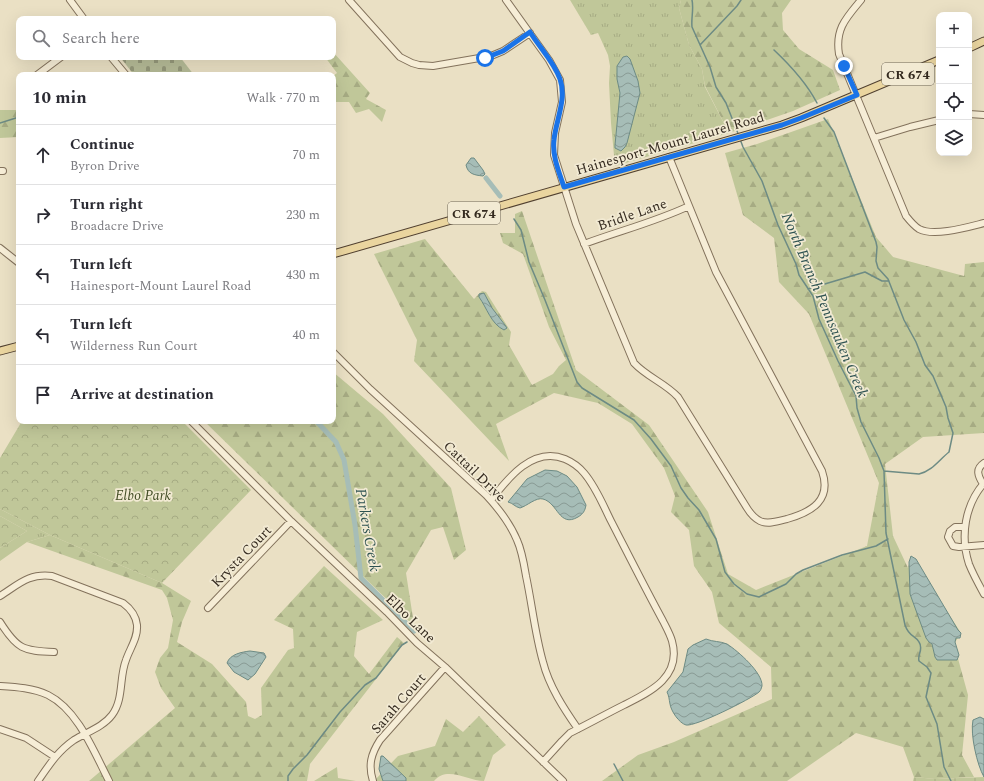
<!DOCTYPE html>
<meta charset="utf-8">
<style>
body{margin:0;font-family:Spectral,serif;background:#f2f2f3;color:#2b2b33}
.controls{position:absolute;right:12px;top:12px;display:grid;overflow:hidden;border-radius:8px;box-shadow:0 4px 16px #0002}
.controls button{width:36px;height:36px;display:grid;place-items:center;padding:0;border:0;border-bottom:1px solid #e1e1e2;background:#fff;color:#2b2b33;font:20px sans-serif}
.stop{position:absolute;width:12px;height:12px;margin:-9px;border:3px solid #1a73e8;border-radius:50%;background:#fff}
.stop.end{background:#1a73e8;border-color:#fff;box-shadow:0 1px 4px #0008}
.list{margin:0;padding:0;list-style:none}
h2{display:flex;justify-content:space-between;align-items:center;height:52px;margin:0;padding:0 16px;font-size:17px}
h2 small{font-size:13px;font-weight:400;color:#7c7c81}
.list li{display:grid;grid-template-columns:26px 1fr auto;gap:12px;align-items:center;box-sizing:border-box;height:60px;padding:0 16px;border-top:1px solid #e1e1e2}
.list b{display:block;font-size:15px;white-space:nowrap}
.list p{margin:0;font-size:13px;white-space:nowrap;color:#7c7c81}
.list em{font-size:13px;font-style:normal;color:#7c7c81}
.icon{flex:none;width:22px;height:22px;fill:none;stroke:currentColor;stroke-width:2;stroke-linecap:round;stroke-linejoin:round}
.map{position:relative;flex:none;width:984px;height:781px;overflow:hidden}
.search{position:absolute;background:#fff;box-shadow:0 4px 16px #0002;left:16px;top:16px;width:320px;height:44px;display:flex;align-items:center;gap:10px;box-sizing:border-box;padding:0 14px;border-radius:8px;color:#7c7c81;font-size:15px}
.panel{position:absolute;background:#fff;box-shadow:0 4px 16px #0002;left:16px;top:72px;width:320px;height:352px;border-radius:8px}
.map>svg:first-child{display:block}
.grass{fill:url(#grass-tufts)}
.forest{fill:url(#forest-firs)}
.wetland{fill:url(#wetland-marsh)}
.cemetery{fill:url(#cemetery-stones)}
.park{fill:url(#park-crowns)}
.water{fill:url(#water-waves);stroke:#6d8b84}
.lines{fill:none;stroke-linecap:round;stroke-linejoin:round}
.stream{stroke:#6d8b84;stroke-width:1.5}
.canal{stroke:#a6bdb7;stroke-width:5}
.minor-casing{stroke:#83725c;stroke-width:8}
.major-casing{stroke:#514030;stroke-width:9}
.minor{stroke:#f6edd6;stroke-width:6}
.major{stroke:#ead59f;stroke-width:7}
.route{stroke:#1a73e8;stroke-width:5}
.labels{text-anchor:middle;stroke-width:3.5;stroke-linejoin:round;paint-order:stroke}
.shield{fill:#f2ead3;stroke:#6d6455;stroke-width:1}
.shield-label{font-size:13px;font-weight:bold;fill:#342a1f}
.street-label{font-size:14px;fill:#342a1f;stroke:#f2ead3}
.park-label{font-size:14px;font-style:italic;fill:#444f27;stroke:#f2ead3}
.water-label{font-size:15px;font-style:italic;fill:#2f5352;stroke:#f2ead3}
</style>
<div class="map">
<svg width="984" height="781" viewBox="0 0 984 781">
<defs>
<pattern id="grass-tufts" width="24" height="20" patternUnits="userSpaceOnUse"><rect width="24" height="20" fill="#c0c799"/><path d="M3 7l-1-3M5 7V3M7 7l1-3M15 17l-1-3M17 17v-4M19 17l1-3" fill="none" stroke="#a6ab83"/></pattern>
<pattern id="forest-firs" width="22" height="20" patternUnits="userSpaceOnUse"><rect width="22" height="20" fill="#c0c799"/><path d="M5 1l3.5 6h-7zM16 11l3.5 6h-7z" fill="#a6ab83"/></pattern>
<pattern id="wetland-marsh" width="20" height="14" patternUnits="userSpaceOnUse"><rect width="20" height="14" fill="#c0c799"/><path d="M1 5h8M5 5V1M11 12h8M15 12V8" fill="none" stroke="#a6ab83"/></pattern>
<pattern id="cemetery-stones" width="16" height="16" patternUnits="userSpaceOnUse"><rect width="16" height="16" fill="#b7bc98"/><path d="M2 7V4a2 2 0 0 1 4 0v3zM10 15v-3a2 2 0 0 1 4 0v3z" fill="#96997b"/></pattern>
<pattern id="park-crowns" width="20" height="18" patternUnits="userSpaceOnUse"><rect width="20" height="18" fill="#c0c799"/><path d="M2 6a3 3 0 1 1 6 0M12 15a3 3 0 1 1 6 0" fill="none" stroke="#a6ab83"/></pattern>
<pattern id="water-waves" width="16" height="10" patternUnits="userSpaceOnUse"><rect width="16" height="10" fill="#a6bdb7"/><path d="M0 5q4-4 8 0t8 0" fill="none" stroke="#889a94"/></pattern>
</defs>
<rect width="100%" height="100%" fill="#eae0c4"/>
<path class="grass" d="M570,0H681L679,8L689,45L702,69L705,87L729,133L615,166L611,123L609,83L610,66L608,55L598,33L591,35Z
M0,509L50,535L27,542L0,561V548L27,531L0,516Z"/>
<path class="forest" d="M681,0H791L782,13L783,30L799,49L833,70L840,90L793,111L729,133L705,86L702,69L689,45L679,8Z
M333,52L370,93L366,99L386,110L382,122L369,109L356,113L349,102H334L333,76L337,73L325,57H333Z
M0,110H19V137L0,138Z
M828,119L876,237L893,257L964,276L965,264L984,262V433L923,437L885,464L893,536L908,568L911,556L961,633L954,644L968,695L962,755L974,777L935,779L914,777L903,747L856,733L787,781H602L638,755L674,742L772,699L771,667L719,623L712,592L694,566L689,530L671,512L675,496L664,468L632,424L598,403L554,393L496,424L509,461L414,361L417,340L374,254L425,239L474,299L482,291L486,292L511,332L509,345L532,385L553,374L559,366L566,360L549,327L523,254L503,243L500,233H515V214L522,211L576,370L649,425L708,512L728,574L756,590L867,546L879,483L809,314L779,282L774,238L743,215L725,153L757,144Z
M333,372L383,414L451,488L466,550L454,560L443,527L431,530L406,573L413,618L410,622L204,421H333Z
M50,535L162,583L191,601L182,622L177,642L212,664L246,702L248,716L255,719L262,715L261,688L288,650L294,648L293,629L274,620L324,566L383,620L357,632L354,656L369,674L397,637L404,643L310,764L307,781H89L175,708L161,688L155,672L160,658L168,648L173,620L167,598L162,590L27,542Z
M479,716L506,745L493,755L484,781C468,781 447,765 434,781H374L398,756L435,746L446,719L463,732Z
M337,767L338,778L356,781H314Z"/>
<path class="wetland" d="M914,777L935,779L984,777V781H913Z"/>
<path class="cemetery" d="M120,57H180L194,75H134Z"/>
<path class="park" d="M22,421H182L251,490L162,583L50,535L0,509V458Z
M0,516L27,531L0,548Z"/>
<path class="water" d="M627,56L630,59L638,81L640,93L627,143L625,147L621,151L615,148V145L620,93L617,79V66L623,57Z
M471,158H474L483,170L485,174L483,176C474,175 468,174 466,165Z
M484,293L492,308L505,325L507,328L504,330C491,324 487,308 479,297V294Z
M545,470L557,471L567,476L577,487L586,505C585,511 583,514 578,517C559,528 558,503 543,499C536,497 527,506 520,508C515,507 513,503 508,502L527,479Z
M911,556L916,559L958,630L961,633L960,638H956L955,642L959,655L957,660H937L935,657L932,644L929,642L926,638L910,594L909,562Z
M706,639C713,642 720,641 727,644C738,651 763,673 762,686C761,689 761,690 759,692C751,699 695,727 686,725C679,723 671,711 670,704C669,699 669,696 667,692L683,672L688,649L693,645Z
M250,651L264,653L266,657L255,674L248,680L234,672L227,663C230,654 242,652 250,651Z
M980,717L984,719V777C977,765 970,734 973,720Z
M381,756H383L406,778V781H383L379,769Z"/>
<g class="lines">
<path class="stream" d="M692,0C694,9 691,18 692,27L710,67L716,87L726,103L739,136
M700,45L737,6L741,0
M774,50C791,66 806,82 817,103
M824,118L834,132L876,242L877,247L876,261L878,268L888,279L904,320L916,342L925,365L933,376L946,407L948,418L953,433L949,452C939,460 932,471 919,474L884,471
M0,123L19,117
M740,139L743,147L762,181L778,225L796,264L799,275L813,296L819,319L838,361L856,396L857,408L861,422L879,458L884,471L886,533L905,625C909,637 915,635 919,642C924,649 917,655 919,661L927,667L931,673L926,697L937,724L944,767L951,781
M514,219L521,230L529,262L545,300L577,382L582,388L634,420L651,439L671,466L681,488L688,498L699,510L716,539L725,572L734,584L747,594L759,597L765,594L786,584L796,574L803,570L842,555L876,546L888,539
M808,289L865,272L882,281H889
M614,764L623,781
M288,781V776L293,769L307,755L340,712L365,685L376,678L402,645L407,642"/>
<path class="canal" d="M486,178L500,196
M316,421L336,442L344,460L355,525L361,578L414,631"/>
<defs>
<path id="minor" d="M70,0L84,19
M349,0L400,57L412,63L419,65L433,66L491,56L503,51L530,33
M506,0L549,60L560,80L562,102L555,133L554,155L576,224L634,363C647,377 665,383 678,397L747,508C750,513 754,518 760,521C768,525 779,521 787,519C812,512 832,500 822,471L716,272L669,157
M861,0C846,18 835,29 839,54L906,216C910,221 914,226 919,229C934,237 968,227 984,223
M111,57L126,75
M37,75L61,57
M969,114L984,115
M874,138L910,127L939,120
M0,171H3
M584,244C619,231 655,222 689,206
M0,248L19,263
M333,352L370,389L486,495C499,509 510,523 517,540C522,551 524,564 526,576C532,604 535,634 543,662C549,686 564,709 578,729
M191,421L291,521L387,612L417,643L445,667L563,781
M984,483C965,505 960,536 969,564C973,574 979,585 984,594
M983,484C978,476 975,469 984,463
M491,500C508,478 533,446 565,459C572,462 579,467 584,473C596,487 603,505 611,521C628,554 645,588 663,621C666,627 670,634 672,641C682,677 650,692 624,705C606,714 588,724 570,733L562,741L543,762
M965,527H955L950,531L948,537L953,546L959,547L984,545
M0,596C18,585 28,573 52,576L123,603C131,609 136,616 137,625C138,638 130,648 126,660C119,677 124,699 112,715C103,727 87,732 74,740C58,751 49,765 38,781
M208,608L291,521
M0,622C17,649 23,651 54,652
M0,686C16,687 33,688 48,695C78,710 94,752 109,781
M0,729L26,738L55,757
M373,781C368,765 371,754 380,740L445,667"/>
<path id="major" d="M969,48L984,41
M333,254L782,125L801,118L939,60
M0,351L19,346"/>
</defs>
<use href="#minor" class="minor-casing"/>
<use href="#major" class="major-casing"/>
<use href="#minor" class="minor"/>
<use href="#major" class="major"/>
</g>
<g class="lines">
<path class="route" d="M485,58L503,51L530,32C540,48 554,62 560,79C567,99 556,120 554,140C552,156 559,172 564,187L782,125L801,118L857,95L844,66"/>
</g>
<g class="labels">
<g class="shield">
<rect x="882" y="63" width="52" height="22" rx="3"/>
<rect x="448" y="202" width="52" height="22" rx="3"/>
</g>
<g class="shield-label">
<text x="908" y="79">CR 674</text>
<text x="474" y="218">CR 674</text>
</g>
<g class="street-label">
<text transform="translate(670 143) rotate(-16)" y="5">Hainesport-Mount Laurel Road</text>
<text transform="translate(632 214) rotate(-19)" y="5">Bridle Lane</text>
<text transform="translate(475 471) rotate(44)" y="5">Cattail Drive</text>
<text transform="translate(241 556) rotate(-46)" y="5">Krysta Court</text>
<text transform="translate(411 618) rotate(44)" y="5">Elbo Lane</text>
<text transform="translate(398 703) rotate(-49)" y="5">Sarah Court</text>
</g>
<g class="park-label">
<text x="143" y="500">Elbo Park</text>
</g>
<g class="water-label">
<text transform="translate(825 305) rotate(67)" y="5">North Branch Pennsauken Creek</text>
<text transform="translate(368 530) rotate(80)" y="5">Parkers Creek</text>
</g>
</g>
</svg>
<div class="controls">
<button>+</button>
<button>−</button>
<button><svg class="icon" aria-label="locate" viewBox="0 0 24 24"><circle cx="12" cy="12" r="6"/><path d="M12 2v4M12 18v4M2 12h4M18 12h4"/></svg></button>
<button><svg class="icon" aria-label="layers" viewBox="0 0 24 24"><path d="M12 4l9 5-9 5-9-5zM3 14l9 5 9-5"/></svg></button>
</div>
<div class="stop" style="left:485px;top:58px"></div>
<div class="stop end" style="left:844px;top:66px"></div>
<div class="search"><svg class="icon" aria-label="search" viewBox="0 0 24 24"><circle cx="10" cy="10" r="6"/><path d="M15 15l6 6"/></svg>Search here</div>
<section class="panel">
<h2>10 min<small>Walk · 770 m</small></h2>
<ul class="list">
<li><svg class="icon" aria-label="ahead" viewBox="0 0 24 24"><path d="M12 20V5M6 11l6-6 6 6"/></svg><div><b>Continue</b><p>Byron Drive</p></div><em>70 m</em></li>
<li><svg class="icon" aria-label="right" viewBox="0 0 24 24"><path d="M7 20v-9h11M14 6l5 5-5 5"/></svg><div><b>Turn right</b><p>Broadacre Drive</p></div><em>230 m</em></li>
<li><svg class="icon" aria-label="left" viewBox="0 0 24 24"><path d="M17 20v-9H6M10 6l-5 5 5 5"/></svg><div><b>Turn left</b><p>Hainesport-Mount Laurel Road</p></div><em>430 m</em></li>
<li><svg class="icon" aria-label="left" viewBox="0 0 24 24"><path d="M17 20v-9H6M10 6l-5 5 5 5"/></svg><div><b>Turn left</b><p>Wilderness Run Court</p></div><em>40 m</em></li>
<li><svg class="icon" aria-label="arrive" viewBox="0 0 24 24"><path d="M6 21V4h12l-3 4 3 4H6"/></svg><div><b>Arrive at destination</b></div></li>
</ul>
</section>
</div>
